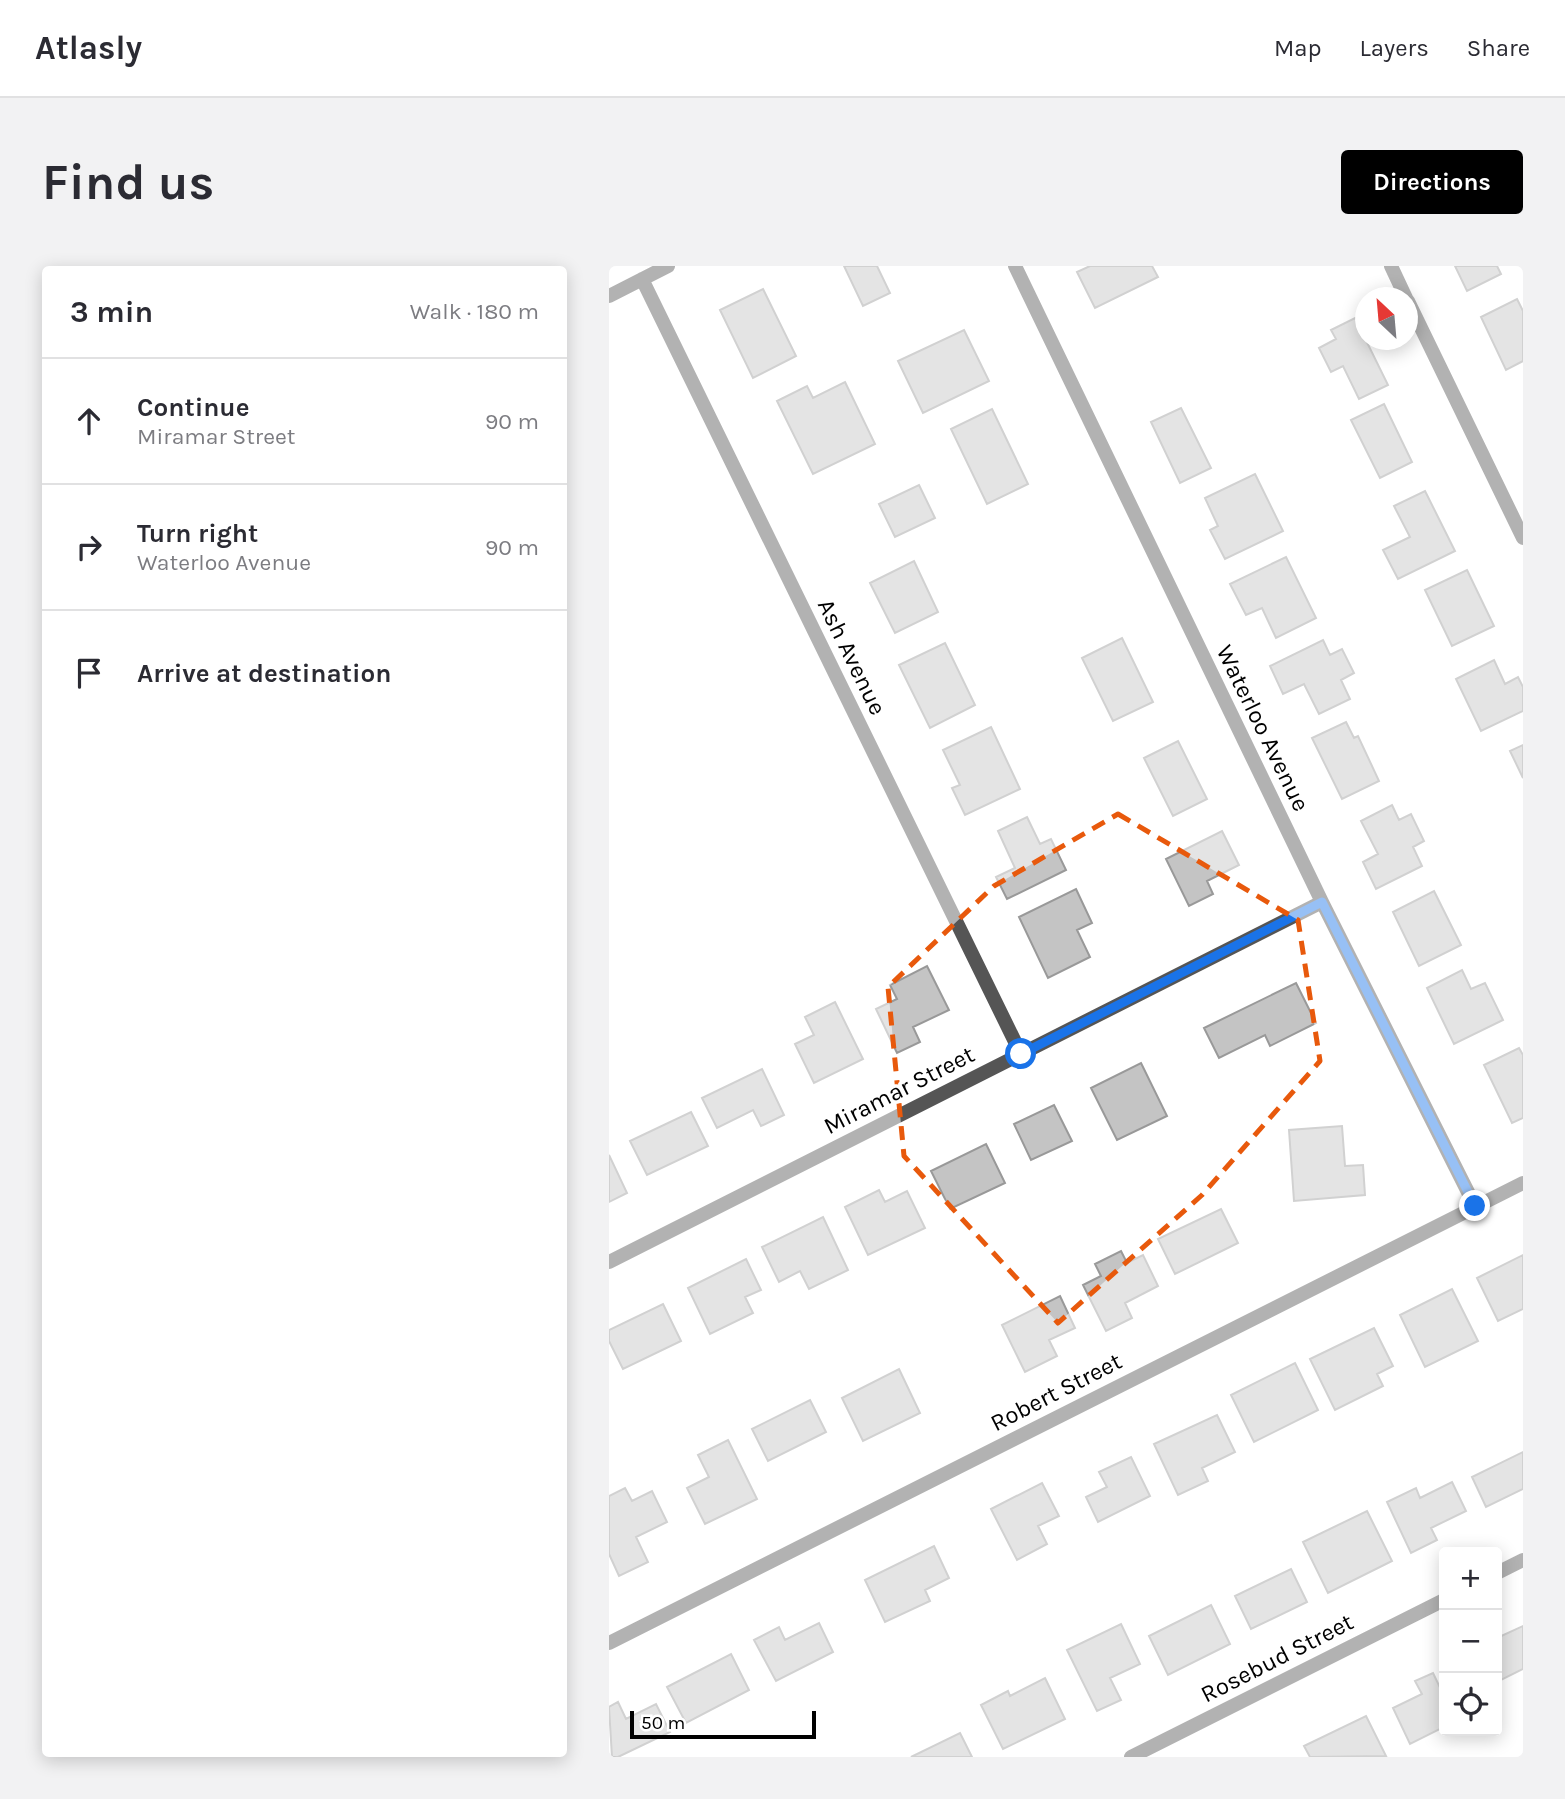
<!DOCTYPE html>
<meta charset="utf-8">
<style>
body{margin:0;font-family:Karla,sans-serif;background:#f2f2f3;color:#2b2b33}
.controls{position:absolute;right:21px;bottom:21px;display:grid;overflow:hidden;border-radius:7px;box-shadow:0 4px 18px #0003}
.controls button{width:63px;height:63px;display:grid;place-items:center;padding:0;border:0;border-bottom:2px solid #e1e1e2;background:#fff;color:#2b2b33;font:35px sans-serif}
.compass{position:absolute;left:746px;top:21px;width:63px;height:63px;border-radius:50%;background:#fff;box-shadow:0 4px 18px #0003;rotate:334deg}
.scale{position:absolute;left:21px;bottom:18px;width:186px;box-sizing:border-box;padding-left:7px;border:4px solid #000;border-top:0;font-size:19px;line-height:24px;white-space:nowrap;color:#000;-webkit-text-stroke:5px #fff;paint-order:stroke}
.stop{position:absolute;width:21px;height:21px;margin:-16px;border:5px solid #1a73e8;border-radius:50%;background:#fff}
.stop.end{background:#1a73e8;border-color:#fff;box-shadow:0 2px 7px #0008}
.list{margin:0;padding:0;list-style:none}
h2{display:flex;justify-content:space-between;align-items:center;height:91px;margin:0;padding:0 28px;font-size:30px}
h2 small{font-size:23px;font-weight:400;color:#7c7c81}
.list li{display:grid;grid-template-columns:46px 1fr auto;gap:21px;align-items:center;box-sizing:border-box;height:126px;padding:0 28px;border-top:2px solid #e1e1e2}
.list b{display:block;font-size:26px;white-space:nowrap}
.list p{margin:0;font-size:23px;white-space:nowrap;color:#7c7c81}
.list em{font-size:23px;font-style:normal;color:#7c7c81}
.icon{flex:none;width:38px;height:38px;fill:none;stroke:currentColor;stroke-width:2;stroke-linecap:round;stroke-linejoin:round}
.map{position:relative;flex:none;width:914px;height:1491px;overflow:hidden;border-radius:7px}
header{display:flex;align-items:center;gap:42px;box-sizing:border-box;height:98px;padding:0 35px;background:#fff;border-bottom:2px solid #e1e1e2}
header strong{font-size:33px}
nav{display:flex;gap:38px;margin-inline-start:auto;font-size:24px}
.intro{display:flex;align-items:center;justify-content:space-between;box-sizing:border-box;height:168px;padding:0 42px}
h1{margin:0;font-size:49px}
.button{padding:18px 32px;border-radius:7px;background:#000;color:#fff;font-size:24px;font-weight:700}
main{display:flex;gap:42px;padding:0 42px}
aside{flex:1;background:#fff;border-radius:7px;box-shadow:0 4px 18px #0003}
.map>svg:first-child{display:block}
.building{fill:#c4c4c4;stroke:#999;stroke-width:2}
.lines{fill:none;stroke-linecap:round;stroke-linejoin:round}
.minor{stroke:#555;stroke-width:14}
.route{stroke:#1a73e8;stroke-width:9}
.marked{fill:none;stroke:#e8590c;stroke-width:5;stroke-dasharray:14 9;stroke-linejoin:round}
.labels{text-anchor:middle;stroke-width:7;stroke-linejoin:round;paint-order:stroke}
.street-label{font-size:24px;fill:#000;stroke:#fff}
</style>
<header>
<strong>Atlasly</strong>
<nav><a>Map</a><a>Layers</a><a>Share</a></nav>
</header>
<div class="intro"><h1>Find us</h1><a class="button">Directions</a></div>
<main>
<aside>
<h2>3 min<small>Walk · 180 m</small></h2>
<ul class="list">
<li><svg class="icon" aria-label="ahead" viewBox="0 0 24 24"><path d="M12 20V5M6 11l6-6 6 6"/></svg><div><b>Continue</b><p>Miramar Street</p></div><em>90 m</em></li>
<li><svg class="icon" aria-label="right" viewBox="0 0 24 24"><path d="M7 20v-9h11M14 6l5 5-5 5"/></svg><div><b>Turn right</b><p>Waterloo Avenue</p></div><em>90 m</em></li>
<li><svg class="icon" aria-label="arrive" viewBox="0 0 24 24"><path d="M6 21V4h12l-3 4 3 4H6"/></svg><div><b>Arrive at destination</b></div></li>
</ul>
</aside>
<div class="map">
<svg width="914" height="1491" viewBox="0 0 914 1491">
<rect width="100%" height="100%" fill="#fff"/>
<path class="building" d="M235,0H268L281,27L254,40Z
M481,0H543L549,11L486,42L468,6Z
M846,0H888L892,8L858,25Z
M154,23L187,90L144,112L111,44Z
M908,33L914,45V95L897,104L872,51Z
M746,52L779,119L750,133L734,100L722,106L710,82L727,73L722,64Z
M355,64L380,115L314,147L289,95Z
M236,116L266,178L204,208L168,135L198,120L204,132Z
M775,138L803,196L771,212L742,154Z
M572,142L602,202L571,217L542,156Z
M383,143L419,218L378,238L342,163Z
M646,208L674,265L616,293L601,264L609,260L596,232Z
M310,219L326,252L286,271L270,238Z
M816,225L846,285L789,313L774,284L801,271L785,240Z
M677,291L707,352L667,372L653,342L637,349L621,318Z
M305,295L329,346L286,367L261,317Z
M858,304L885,360L843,380L816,324Z
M513,372L544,436L504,455L473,392Z
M714,374L721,389L733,383L745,407L732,414L741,433L710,448L695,418L674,428L661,400Z
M336,377L366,439L321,462L290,399Z
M885,394L896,418L909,411L914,421V445L872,465L847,413Z
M737,456L745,472L749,470L770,515L733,533L703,472Z
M382,461L411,523L356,549L343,522L351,519L334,484Z
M569,475L598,533L564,550L535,492Z
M914,479V512L901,485Z
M783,539L790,554L802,548L815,575L804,581L813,600L767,623L754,596L769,588L752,555Z
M418,551L431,578L442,573L457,604L398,633L387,611L406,602L389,565Z
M613,565L630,599L598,615L604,628L580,640L557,593Z
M467,623L483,657L468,664L481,691L439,712L410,651Z
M825,625L852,679L810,700L784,646Z
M318,700L340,744L304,761L311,776L288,787L267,743L288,733L281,719Z
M853,704L862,723L876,717L894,754L845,778L818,722Z
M687,717L707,757L661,780L656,769L610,792L595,762Z
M226,736L254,793L205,817L186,778L205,769L196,751Z
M910,782L914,789V852L903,857L875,799Z
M532,797L558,850L508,874L482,822Z
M153,803L175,849L152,860L144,844L108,862L93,832Z
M445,839L463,875L422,894L405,858Z
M82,846L99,880L38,909L21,875Z
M733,860L736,900L754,899L756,929L685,935L680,864Z
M377,878L396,917L341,943L322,905Z
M0,889L18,927L0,936Z
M270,924L276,936L298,925L316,962L259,989L236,941Z
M612,943L629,977L566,1008L549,973Z
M214,951L239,1004L200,1023L191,1005L170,1016L153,981Z
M512,985L518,997L534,989L549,1020L516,1037L523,1052L497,1065L474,1019L492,1010L486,998Z
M914,989V1043L889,1055L868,1012Z
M137,993L152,1024L136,1031L144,1047L101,1068L79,1022Z
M843,1023L869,1075L816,1101L791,1049Z
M451,1030L466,1062L440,1074L448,1090L416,1106L393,1059Z
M54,1038L72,1075L14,1103L0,1075V1064Z
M765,1062L784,1100L768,1108L774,1120L726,1144L701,1093Z
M686,1097L709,1144L645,1176L622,1129Z
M290,1103L311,1147L254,1175L233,1132Z
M201,1134L217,1166L159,1195L143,1163Z
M608,1149L626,1186L593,1202L599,1215L569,1229L545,1178Z
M119,1174L148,1233L96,1258L78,1222L100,1211L89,1189Z
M914,1186V1223L877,1241L863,1211Z
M522,1191L541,1230L489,1256L477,1231L498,1221L490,1206Z
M843,1216L857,1245L822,1262L828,1274L802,1287L778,1236L807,1222L811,1232Z
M433,1217L450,1250L429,1260L438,1278L408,1294L382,1243Z
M16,1222L23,1235L43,1225L58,1256L27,1271L39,1296L10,1310L0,1288V1230Z
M758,1245L783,1295L719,1327L694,1276Z
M325,1280L340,1312L316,1324L321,1335L276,1356L256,1314Z
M682,1303L698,1336L642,1363L626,1330Z
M602,1339L621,1378L559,1409L540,1370Z
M210,1357L224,1386L167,1415L145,1374L170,1361L176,1374Z
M512,1358L531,1398L501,1412L512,1434L488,1445L458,1384Z
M914,1360V1403L888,1416V1372Z
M122,1388L140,1424L77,1457L58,1421Z
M824,1407L835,1430V1461L801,1478L784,1442L813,1428L806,1415Z
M436,1412L456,1453L394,1483L372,1439L399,1425L401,1430Z
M9,1436L17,1453L47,1438L61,1466L9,1491H3L0,1441Z
M757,1450L777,1490L701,1491L695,1480Z
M351,1467L363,1491H302Z"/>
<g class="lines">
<path class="minor" d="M406,0L713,636L866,940
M782,0L797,32
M33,13L412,788
M0,30L59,0
M799,35L914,272
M0,996L713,636
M888,1307L914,1294
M0,1377L914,917
M522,1491L835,1334"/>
</g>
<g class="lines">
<path class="route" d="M412,788L713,636L866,940"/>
</g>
<path d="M0 0H914V1491H0ZM509,548L689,654L711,795L593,929L449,1057L295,890L279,721L385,620Z" fill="#fff" fill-opacity=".55" fill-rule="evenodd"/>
<path class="marked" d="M509,548L689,654L711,795L593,929L449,1057L295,890L279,721L385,620Z"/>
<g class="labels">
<g class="street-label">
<text transform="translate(243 391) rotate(64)" y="8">Ash Avenue</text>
<text transform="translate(654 462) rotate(64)" y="8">Waterloo Avenue</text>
<text transform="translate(290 824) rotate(-27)" y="8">Miramar Street</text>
<text transform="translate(447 1126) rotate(-27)" y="8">Robert Street</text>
<text transform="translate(668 1392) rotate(-27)" y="8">Rosebud Street</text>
</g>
</g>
</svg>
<div class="controls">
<button>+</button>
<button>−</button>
<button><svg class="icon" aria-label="locate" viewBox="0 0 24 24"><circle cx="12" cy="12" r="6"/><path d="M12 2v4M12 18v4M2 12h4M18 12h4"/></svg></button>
</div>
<svg class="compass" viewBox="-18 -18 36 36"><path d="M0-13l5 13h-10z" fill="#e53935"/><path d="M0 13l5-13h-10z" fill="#7c7c81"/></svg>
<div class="scale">50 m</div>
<div class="stop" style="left:412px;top:788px"></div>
<div class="stop end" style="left:866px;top:940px"></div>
</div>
</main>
